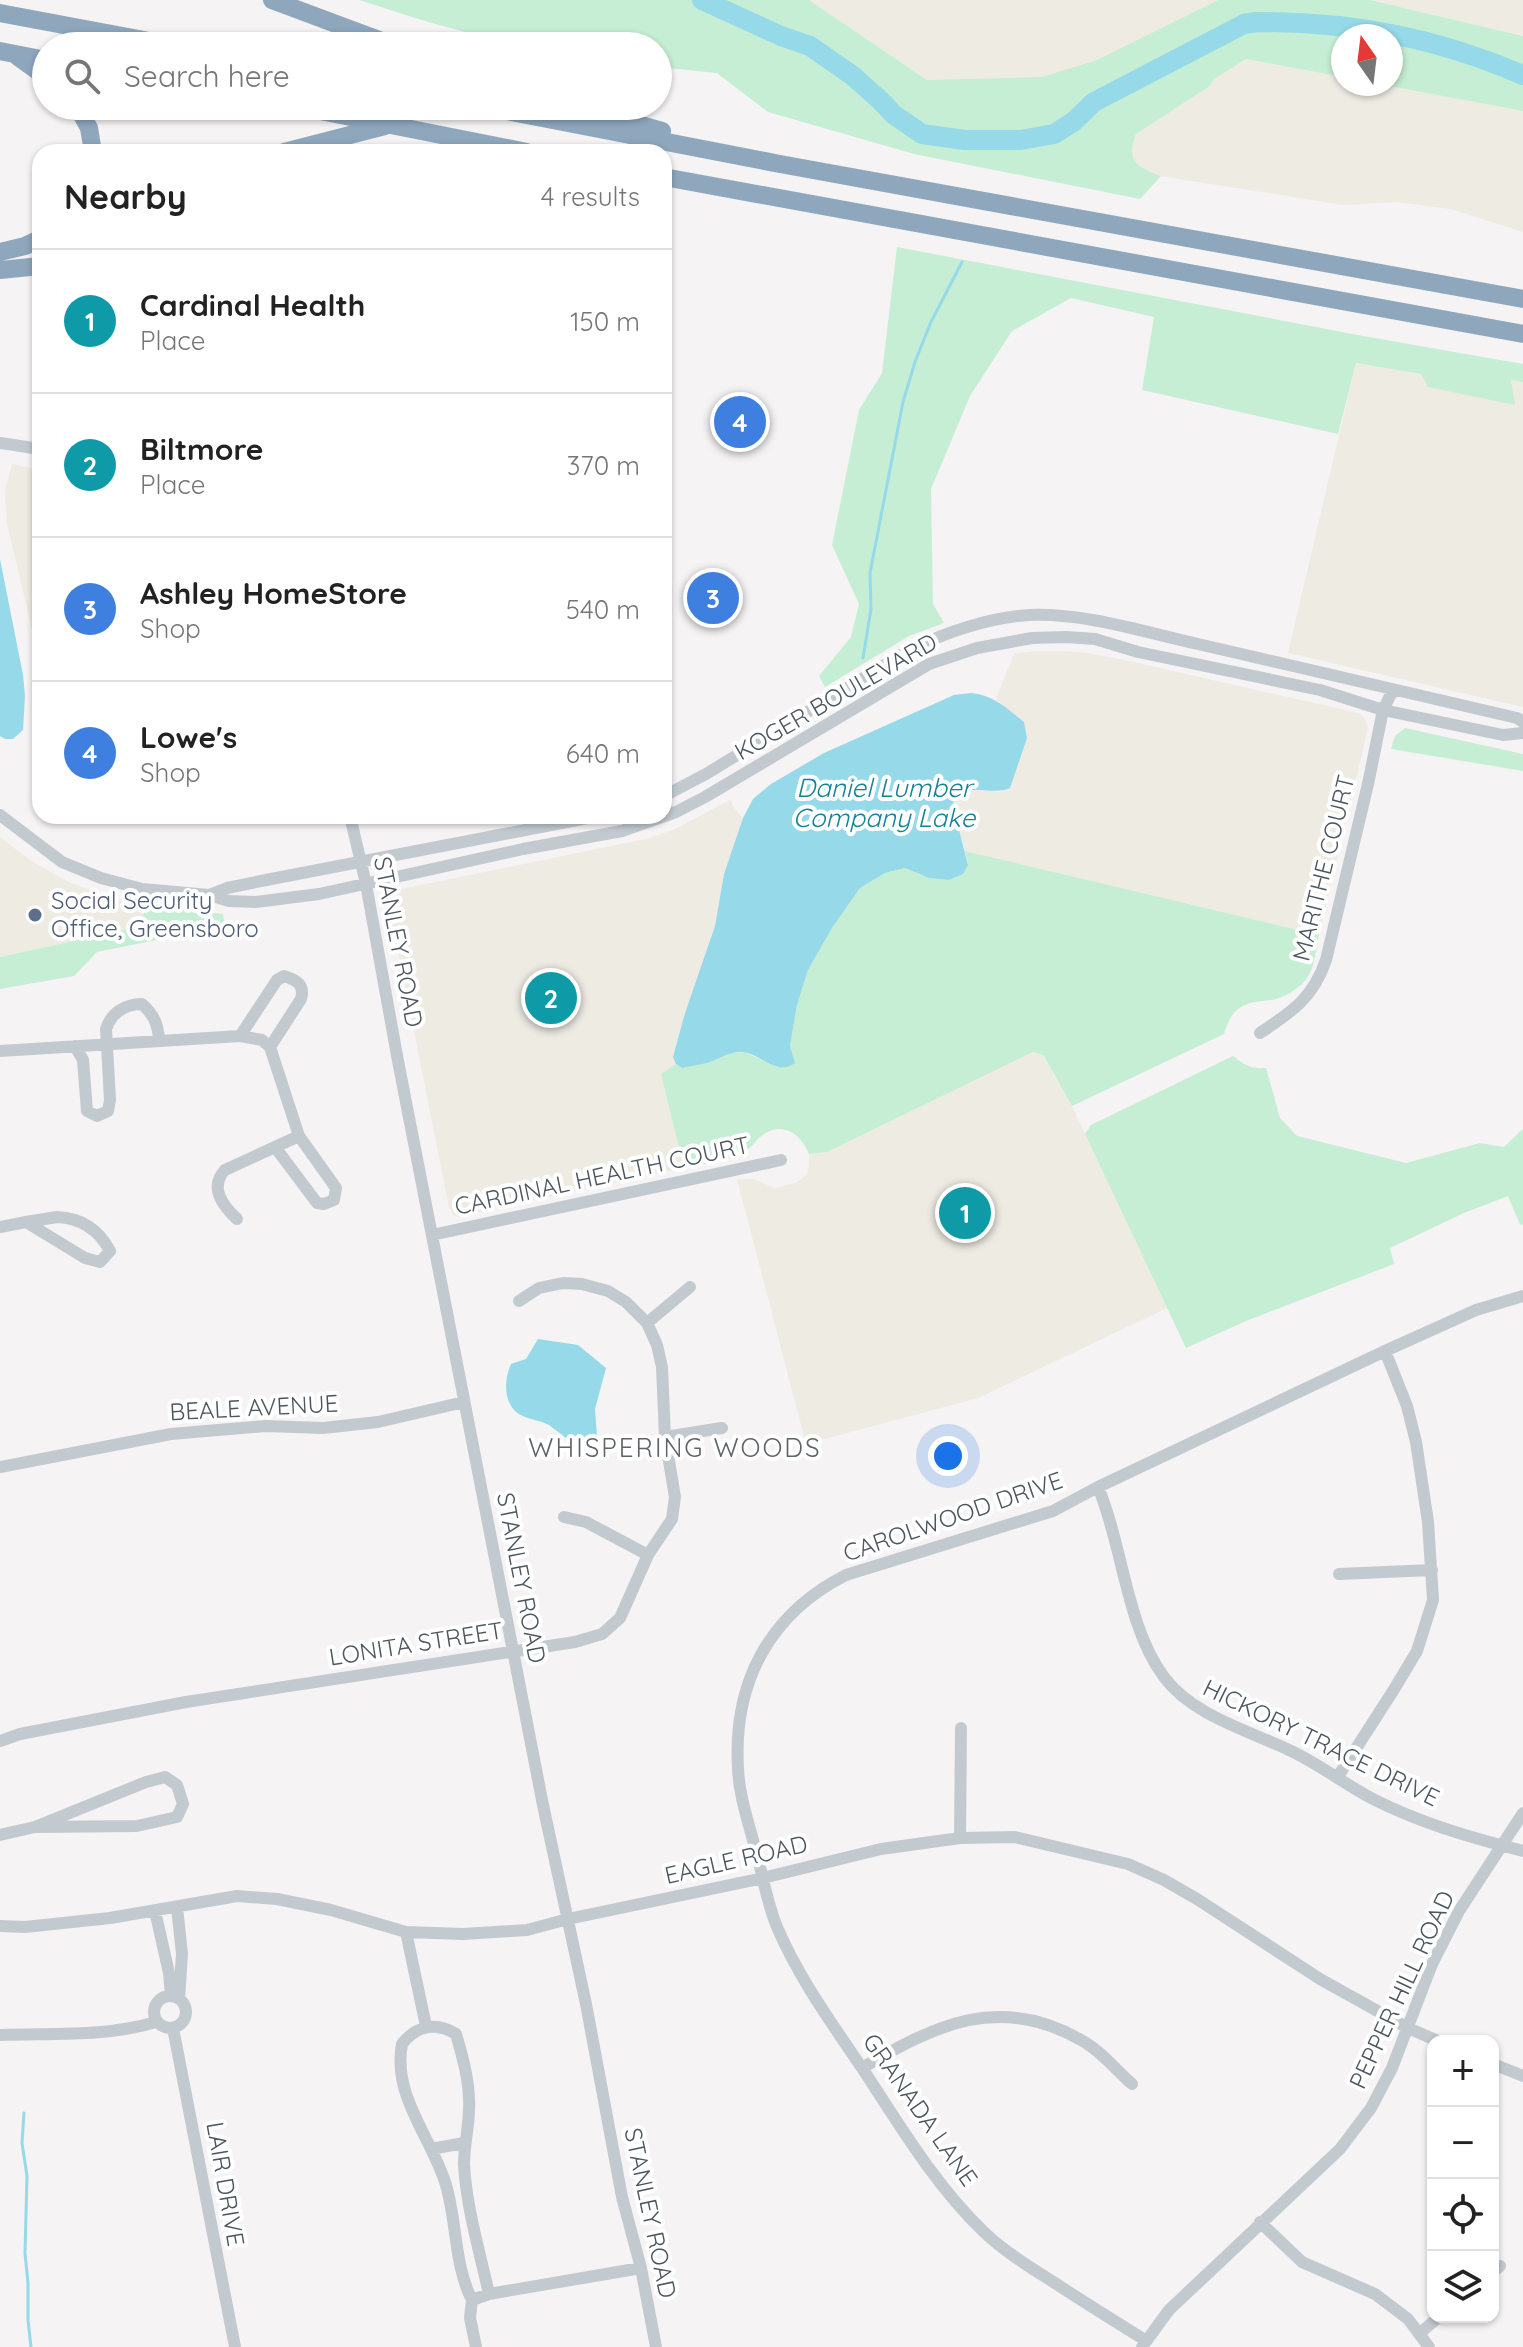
<!DOCTYPE html>
<meta charset="utf-8">
<style>
body{margin:0;font-family:Quicksand,sans-serif;background:#f2f2f2;color:#222}
.controls{position:absolute;right:24px;bottom:24px;display:grid;overflow:hidden;border-radius:16px;box-shadow:0 2px 6px #0004}
.controls button{width:72px;height:72px;display:grid;place-items:center;padding:0;border:0;border-bottom:2px solid #e0e0e0;background:#fff;color:#222;font:40px sans-serif}
.compass{position:absolute;left:1331px;top:24px;width:72px;height:72px;border-radius:50%;background:#fff;box-shadow:0 2px 6px #0004;rotate:346deg}
.you{position:absolute;left:948px;top:1456px;width:28px;height:28px;margin:-20px;border:6px solid #fff;border-radius:50%;background:#1a73e8;box-shadow:0 0 0 12px #1a73e833}
.badge{display:grid;place-items:center;width:52px;height:52px;border-radius:50%;background:#db2777;color:#fff;font-size:26px;font-weight:700}
.pin{position:absolute;translate:-50% -50%;border:4px solid #fff;box-shadow:0 2px 8px #0006}
.list{margin:0;padding:0;list-style:none}
h2{display:flex;justify-content:space-between;align-items:center;height:104px;margin:0;padding:0 32px;font-size:34px}
h2 small{font-size:26px;font-weight:400;color:#767676}
.list li{display:grid;grid-template-columns:52px 1fr auto;gap:24px;align-items:center;box-sizing:border-box;height:144px;padding:0 32px;border-top:2px solid #e0e0e0}
.list b{display:block;font-size:30px;white-space:nowrap}
.list p{margin:0;font-size:26px;white-space:nowrap;color:#767676}
.list em{font-size:26px;font-style:normal;color:#767676}
.icon{flex:none;width:44px;height:44px;fill:none;stroke:currentColor;stroke-width:2;stroke-linecap:round;stroke-linejoin:round}
.map{position:relative;flex:none;width:1523px;height:2347px;overflow:hidden}
.search{position:absolute;background:#fff;box-shadow:0 2px 6px #0004;left:32px;top:32px;width:640px;height:88px;display:flex;align-items:center;gap:20px;box-sizing:border-box;padding:0 28px;border-radius:44px;color:#767676;font-size:30px}
.panel{position:absolute;background:#fff;box-shadow:0 2px 6px #0004;left:32px;top:144px;width:640px;height:680px;border-radius:24px}
.map>svg:first-child{display:block}
.commercial{fill:#eeebe3}
.green{fill:#c6eed4}
.water{fill:#96d9e8}
.lines{fill:none;stroke-linecap:round;stroke-linejoin:round}
.stream{stroke:#96d9e8;stroke-width:3}
.river{stroke:#96d9e8;stroke-width:20}
.minor{stroke:#c2cad0;stroke-width:12}
.highway{stroke:#8ea7bd;stroke-width:18}
.service-dot{fill:#5c6f8a;stroke:#fff;stroke-width:3}
.labels{text-anchor:middle;stroke-width:8;stroke-linejoin:round;paint-order:stroke}
.street-label{font-size:24px;fill:#4b565f;stroke:#fff}
.service-label{font-size:24px;fill:#4e5e75;stroke:#fff;text-anchor:start}
.water-label{font-size:26px;font-style:italic;fill:#168198;stroke:#fff}
.neighbourhood-label{font-size:26px;letter-spacing:2px;fill:#5f6367;stroke:#fff}
</style>
<div class="map">
<svg width="1523" height="2347" viewBox="0 0 1523 2347">
<rect width="100%" height="100%" fill="#f5f3f3"/>
<path class="commercial" d="M809,0H1218L1097,60L1042,78L927,80Z
M1370,0H1523V36Z
M1246,59L1343,77V84H1378L1523,111V232L1451,209L1396,202L1343,205L1161,176L1140,169L1132,158V143L1136,134L1210,86L1213,79Z
M1356,363L1421,374L1514,405L1511,380L1523,382V707L1288,653Z
M12,464L40,470V641L34,637L7,524L5,490Z
M1035,651L1082,652L1124,660L1359,713L1365,719L1368,728L1319,935L965,851L953,806L954,797L962,791L973,789L1001,792L1024,722L996,699L1014,654Z
M730,800L735,809L743,818L724,874L715,926L685,1013L673,1057L676,1064L661,1074L684,1168L457,1217L453,1214L449,1207L388,901L391,896L397,890L650,838L673,830Z
M0,837L30,860L66,881L106,896L145,906L142,926L0,957Z
M1033,1052L1042,1055L1072,1106L1167,1308L978,1398L806,1444L737,1179H753L775,1188L798,1182L807,1174L809,1166V1154L827,1152Z"/>
<path class="green" d="M359,0H809L927,80L1042,77L1097,60L1218,0H1370L1523,36V111L1378,84H1391V36H1343V77L1246,59L1214,79L1210,86L1136,134C1125,160 1138,168 1161,176L1140,199L914,154L768,112L717,73L658,67V46H518L428,22Z
M897,247L1363,336L1523,364V382L1511,380L1515,405L1428,387L1421,374L1356,363L1338,434L1142,390L1154,317L1071,298L1012,331L970,396L931,489L933,604L944,623L909,636L825,687L819,676L851,637L859,604L832,545L859,410L882,373Z
M1405,728L1523,754V771L1391,749L1395,736Z
M965,851L1319,935C1316,948 1315,967 1307,978C1301,987 1287,996 1276,999C1260,1003 1243,999 1231,1017C1228,1021 1226,1029 1224,1034L1072,1106L1043,1055L1033,1052L827,1152L809,1154C802,1136 784,1121 764,1134C755,1140 751,1150 740,1154C723,1162 703,1164 684,1168L661,1074L676,1064L682,1068L709,1062L730,1053L745,1052L776,1067L795,1063L790,1046L797,1005L808,970L832,928L860,888L885,873L905,868L929,878L949,880L963,874L968,864Z
M145,906L223,914L225,926L97,952L74,976L0,989V957L142,926Z
M1233,1056C1244,1065 1251,1069 1266,1068L1280,1118L1297,1136L1406,1163L1480,1143L1504,1147L1523,1129V1224L1520,1225L1508,1196L1464,1213L1390,1248L1394,1264L1246,1321L1186,1348L1085,1134L1091,1125Z"/>
<path class="water" d="M0,559L23,675L25,696L23,730L13,739H5L0,736Z
M971,693C993,695 1007,708 1024,722L1027,738L1010,788C991,796 972,783 954,797L953,806L968,865L963,874L949,880L929,878L905,868L885,873L860,888L832,928L808,970L797,1005L790,1046L795,1063C776,1077 761,1054 743,1052C729,1051 719,1059 707,1063C699,1065 690,1066 682,1068L676,1064L673,1057L685,1013L715,926L724,874L743,818L753,799L771,784L824,753L954,695Z
M538,1339L578,1345L606,1368L595,1409L598,1450L594,1460C579,1449 564,1436 549,1425C542,1421 533,1420 525,1417C503,1409 503,1382 511,1364L526,1359Z"/>
<g class="lines">
<path class="stream" d="M863,658L871,609L870,573L903,402L915,362L931,322L962,262
M24,2113L22,2143L27,2176L25,2253L28,2283V2320L31,2347"/>
<path class="river" d="M702,0L781,36L810,46L853,76L882,102L893,114L922,134L965,140H1021L1054,134L1073,122L1094,102L1244,24L1257,22C1353,22 1434,37 1523,75"/>
<path class="minor" d="M0,443L40,449
M664,796L706,774L909,650C947,632 988,617 1030,615C1086,613 1144,632 1198,644C1304,668 1410,694 1517,718L1523,722
M0,815L62,862L101,878L142,889L209,895L229,901L256,902L319,894L523,849L622,831L676,812L705,797L929,664L977,648L1032,638L1066,637L1095,639L1138,652L1320,690L1383,710L1503,735L1523,733
M350,816L366,884L398,1061L543,1805L586,2004L622,2197L641,2268L656,2347
M209,895L227,888L266,880L598,816
M1260,1033C1293,1011 1313,998 1326,960L1368,784L1383,710L1393,690
M240,1036L277,980L284,976C297,980 305,985 301,999L270,1047
M75,1046L83,1060L87,1111L97,1116L108,1111L110,1100L106,1029C111,1013 125,1004 142,1004C154,1015 158,1024 159,1040
M0,1051L240,1036L262,1040L270,1047L299,1136L336,1188L334,1200L324,1204L317,1203L275,1147
M57,1217C81,1218 99,1230 110,1251L100,1262L85,1258L26,1222Z
M237,1219C222,1205 209,1187 225,1170L299,1136
M0,1227L26,1222
M432,1235L781,1160
M647,1323L690,1287
M665,1437L722,1428
M0,1467L171,1434L266,1426L323,1428L378,1422L464,1402
M1098,1487C1123,1546 1126,1626 1164,1677C1192,1715 1247,1730 1289,1750C1318,1763 1344,1784 1373,1799C1420,1823 1472,1838 1523,1851
M564,1517L586,1522L648,1555
M1339,1574L1432,1570
M0,1741L20,1734L186,1702L575,1642L602,1634L620,1618L648,1555L672,1519L675,1497L665,1437L662,1367L657,1345L647,1323L626,1302L608,1291L582,1284L563,1283L539,1288L519,1301
M1337,1778L1393,1691L1417,1651L1433,1600L1428,1522L1416,1442L1407,1406L1385,1351
M0,1835L35,1827L146,1782L165,1777L177,1785L183,1804L177,1817L137,1826L35,1827
M960,1838L961,1728
M177,1907L182,1954L179,1999
M155,1911L169,1973L171,1996
M0,1926L25,1927L110,1918L237,1896L277,1899L331,1910L406,1932L463,1934L527,1930L568,1919L763,1878L881,1849L960,1838L1015,1837L1128,1864L1164,1880L1197,1899L1320,1979L1408,2028L1438,2041
M406,1932L426,2026
M154 2012a16 16 0 1 1 32 0a16 16 0 1 1-32 0Z
M173,2028L235,2347
M0,2035C52,2033 106,2037 156,2022
M1493,2064L1523,2076
M862,2068C935,2025 999,1993 1081,2040C1100,2050 1116,2070 1132,2084
M431,2149L464,2143
M1260,2222L1302,2262L1375,2294L1408,2319L1429,2347
M1493,2272L1500,2266
M472,2300C454,2265 457,2222 446,2185C432,2138 392,2096 402,2044C417,2025 436,2022 456,2034C463,2058 470,2083 469,2108C469,2127 464,2145 464,2164C466,2206 480,2253 489,2294
M1420,2333L1439,2317
M1145,2340C1116,2322 1087,2304 1058,2285C1033,2269 1006,2253 984,2232C938,2188 903,2131 868,2077C836,2029 800,1981 777,1927C767,1903 763,1876 756,1851C749,1824 739,1796 738,1768C733,1683 769,1614 846,1575L1053,1511L1098,1487L1385,1351L1476,1310L1523,1296
M476,2347L470,2318L472,2300L489,2294L641,2268
M1142,2347L1169,2310L1340,2149L1371,2108L1392,2068L1432,1964L1459,1911L1523,1813"/>
<path class="highway" d="M272,0L395,46
M0,13L176,46
M0,51L46,60
M18,57L46,77
M77,106L89,128L93,152
M295,106L527,152
M481,106L780,164L1523,299
M573,106L662,131
M284,152L385,126
M664,177L1523,334
M0,252L25,246L40,239
M0,270L40,266"/>
</g>
<circle class="service-dot" cx="35" cy="915" r="8"/>
<g class="labels">
<g class="street-label">
<text transform="translate(836 697) rotate(-30)" y="8">KOGER BOULEVARD</text>
<text transform="translate(1324 868) rotate(-76)" y="8">MARITHE COURT</text>
<text transform="translate(398 942) rotate(79)" y="8">STANLEY ROAD</text>
<text transform="translate(602 1176) rotate(-12)" y="8">CARDINAL HEALTH COURT</text>
<text transform="translate(254 1408) rotate(-3)" y="8">BEALE AVENUE</text>
<text transform="translate(953 1517) rotate(-19)" y="8">CAROLWOOD DRIVE</text>
<text transform="translate(521 1578) rotate(79)" y="8">STANLEY ROAD</text>
<text transform="translate(416 1644) rotate(-9)" y="8">LONITA STREET</text>
<text transform="translate(1321 1743) rotate(26)" y="8">HICKORY TRACE DRIVE</text>
<text transform="translate(736 1860) rotate(-13)" y="8">EAGLE ROAD</text>
<text transform="translate(1402 1990) rotate(-65)" y="8">PEPPER HILL ROAD</text>
<text transform="translate(920 2110) rotate(55)" y="8">GRANADA LANE</text>
<text transform="translate(225 2184) rotate(80)" y="8">LAIR DRIVE</text>
<text transform="translate(650 2213) rotate(78)" y="8">STANLEY ROAD</text>
</g>
<g class="service-label">
<text x="51" y="909">Social Security<tspan x="51" dy="28">Office, Greensboro</tspan></text>
</g>
<g class="water-label">
<text x="884" y="797">Daniel Lumber<tspan x="884" dy="30">Company Lake</tspan></text>
</g>
<g class="neighbourhood-label">
<text x="675" y="1457">WHISPERING WOODS</text>
</g>
</g>
</svg>
<div class="controls">
<button>+</button>
<button>−</button>
<button><svg class="icon" aria-label="locate" viewBox="0 0 24 24"><circle cx="12" cy="12" r="6"/><path d="M12 2v4M12 18v4M2 12h4M18 12h4"/></svg></button>
<button><svg class="icon" aria-label="layers" viewBox="0 0 24 24"><path d="M12 4l9 5-9 5-9-5zM3 14l9 5 9-5"/></svg></button>
</div>
<svg class="compass" viewBox="-18 -18 36 36"><path d="M0-13l5 13h-10z" fill="#e53935"/><path d="M0 13l5-13h-10z" fill="#767676"/></svg>
<div class="you"></div>
<div class="pin badge" style="left:965px;top:1213px;background:#0f9aa8">1</div>
<div class="pin badge" style="left:551px;top:998px;background:#0f9aa8">2</div>
<div class="pin badge" style="left:713px;top:598px;background:#3f7fe0">3</div>
<div class="pin badge" style="left:740px;top:422px;background:#3f7fe0">4</div>
<div class="search"><svg class="icon" aria-label="search" viewBox="0 0 24 24"><circle cx="10" cy="10" r="6"/><path d="M15 15l6 6"/></svg>Search here</div>
<section class="panel">
<h2>Nearby<small>4 results</small></h2>
<ul class="list">
<li><span class="badge" style="background:#0f9aa8">1</span><div><b>Cardinal Health</b><p>Place</p></div><em>150 m</em></li>
<li><span class="badge" style="background:#0f9aa8">2</span><div><b>Biltmore</b><p>Place</p></div><em>370 m</em></li>
<li><span class="badge" style="background:#3f7fe0">3</span><div><b>Ashley HomeStore</b><p>Shop</p></div><em>540 m</em></li>
<li><span class="badge" style="background:#3f7fe0">4</span><div><b>Lowe's</b><p>Shop</p></div><em>640 m</em></li>
</ul>
</section>
</div>
